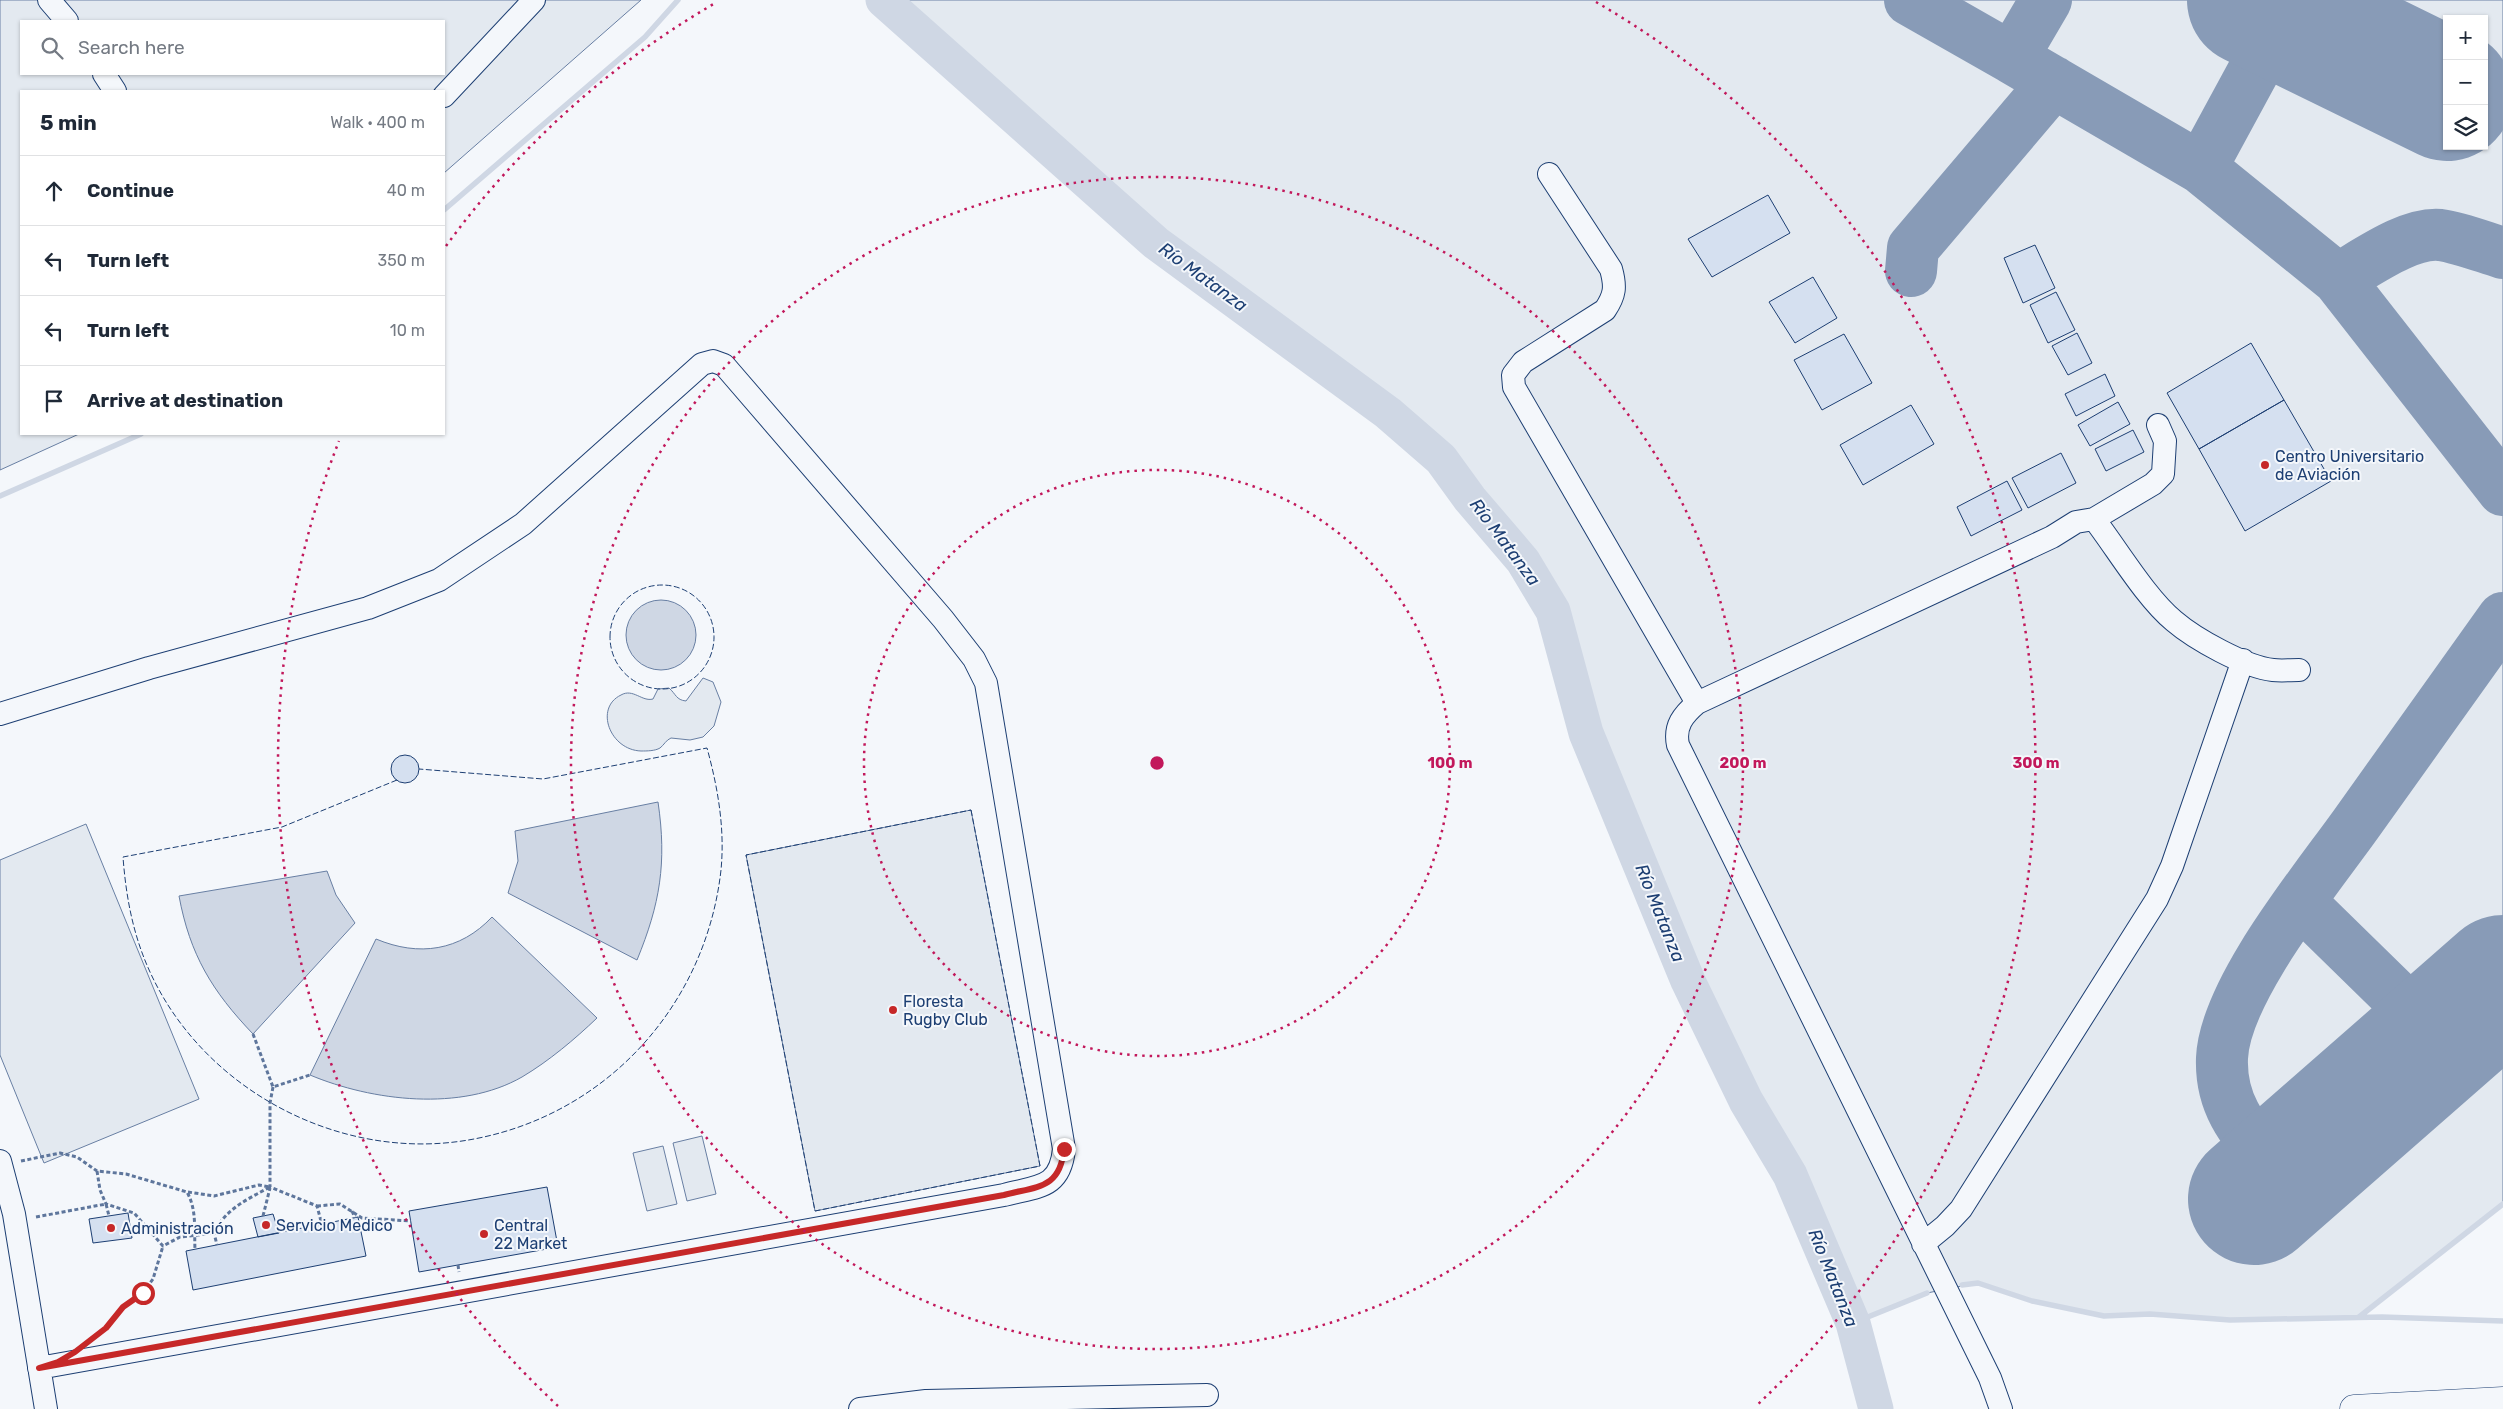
<!DOCTYPE html>
<meta charset="utf-8">
<style>
body{margin:0;font-family:Rubik,sans-serif;background:#f6f6f7;color:#1f2937}
.controls{position:absolute;right:15px;top:15px;display:grid;overflow:hidden;border-radius:0px;box-shadow:0 1px 4px #0004}
.controls button{width:45px;height:45px;display:grid;place-items:center;padding:0;border:0;border-bottom:1px solid #e0e1e3;background:#fff;color:#1f2937;font:25px sans-serif}
.stop{position:absolute;width:15px;height:15px;margin:-11px;border:4px solid #c62828;border-radius:50%;background:#fff}
.stop.end{background:#c62828;border-color:#fff;box-shadow:0 1px 5px #0008}
.list{margin:0;padding:0;list-style:none}
h2{display:flex;justify-content:space-between;align-items:center;height:65px;margin:0;padding:0 20px;font-size:21px}
h2 small{font-size:16px;font-weight:400;color:#747a83}
.list li{display:grid;grid-template-columns:32px 1fr auto;gap:15px;align-items:center;box-sizing:border-box;height:70px;padding:0 20px;border-top:1px solid #e0e1e3}
.list b{display:block;font-size:19px;white-space:nowrap}
.list em{font-size:16px;font-style:normal;color:#747a83}
.icon{flex:none;width:28px;height:28px;fill:none;stroke:currentColor;stroke-width:2;stroke-linecap:round;stroke-linejoin:round}
.map{position:relative;flex:none;width:2503px;height:1409px;overflow:hidden}
.search{position:absolute;background:#fff;box-shadow:0 1px 4px #0004;left:20px;top:20px;width:425px;height:55px;display:flex;align-items:center;gap:12px;box-sizing:border-box;padding:0 18px;border-radius:0px;color:#747a83;font-size:19px}
.panel{position:absolute;background:#fff;box-shadow:0 1px 4px #0004;left:20px;top:90px;width:425px;height:345px;border-radius:0px}
.map>svg:first-child{display:block}
.green{fill:#e3e9f0;stroke:#687fa3;fill-rule:evenodd}
.water{fill:#cfd7e4;stroke:#687fa3}
.lines{fill:none;stroke-linecap:round;stroke-linejoin:round}
.stream{stroke:#cfd7e4;stroke-width:5.5}
.river{stroke:#cfd7e4;stroke-width:35}
.taxiway{stroke:#889bb7;stroke-width:52}
.runway{stroke:#889bb7;stroke-width:132}
.building{fill:#d5e0f0;stroke:#1d3f73}
.minor-casing{stroke:#1d3f73;stroke-width:24}
.major-casing{stroke:#1d3f73;stroke-width:29}
.path{stroke:#5e769c;stroke-width:3;stroke-dasharray:4 2.5;stroke-linecap:butt}
.minor{stroke:#f4f7fb;stroke-width:22}
.major{stroke:#f4f7fb;stroke-width:28}
.fence{stroke:#1d3f73;stroke-width:1;stroke-dasharray:6 2.5;stroke-linecap:butt}
.route{stroke:#c62828;stroke-width:6}
.ring{fill:none;stroke:#c2185b;stroke-width:2.5;stroke-dasharray:2.5 5}
.poi-dot{fill:#c62828;stroke:#f4f7fb;stroke-width:2}
.labels{text-anchor:middle;stroke-width:4;stroke-linejoin:round;paint-order:stroke}
.poi-label{font-size:16px;fill:#1d3f73;stroke:#f4f7fb;text-anchor:start}
.water-label{font-size:18px;font-style:italic;fill:#1d3f73;stroke:#f4f7fb}
.centre{fill:#c2185b;stroke:#f4f7fb;stroke-width:2.5}
.ring-label{font-size:15px;text-anchor:middle;font-weight:bold;fill:#c2185b;stroke:#f4f7fb;stroke-width:4;stroke-linejoin:round;paint-order:stroke}
</style>
<div class="map">
<svg width="2503" height="1409" viewBox="0 0 2503 1409">
<rect width="100%" height="100%" fill="#f4f7fb"/>
<path class="green" d="M0,0H641L444,173V91H21V434H79L0,470ZM21,21H444V74H21Z
M883,0H2503V1204L2358,1317L2230,1320L2150,1314L2104,1316L2032,1301L1977,1283L1927,1293L1853,1323L1790,1175L1746,1101L1688,981L1586,733L1553,611L1523,561L1470,499L1441,459L1388,413L1156,243ZM2447,19H2484V146H2447Z
M703,678L713,682L721,702L714,726L703,737L690,740L671,738C666,740 664,745 660,748C655,751 647,751 641,751C610,750 594,708 621,695C633,688 642,702 653,699L658,689L669,688C676,694 676,700 686,701Z
M971,810L1040,1166L815,1211L746,855Z
M86,824L199,1099L44,1163L0,1055V860Z
M702,1136L716,1194L687,1201L673,1143Z
M663,1146L677,1204L647,1211L633,1153Z"/>
<path class="water" d="M626 635a35 35 0 1 1 70 0a35 35 0 1 1-70 0Z
M658,802C667,863 660,904 637,960L508,893L518,861L515,831Z
M327,871L336,895L355,923L253,1034C212,991 190,955 179,896Z
M492,917L597,1018C575,1039 549,1061 522,1077C461,1112 372,1101 310,1075L376,939C419,957 460,951 492,917Z"/>
<g class="lines">
<path class="stream" d="M444,210L645,37L678,0
M0,496L141,434
M1962,1285L1978,1283L2032,1301L2104,1316L2150,1314L2230,1320L2382,1317L2503,1321
M2359,1317L2503,1204
M1853,1323L1927,1293"/>
<path class="river" d="M883,0L1156,243L1388,413L1441,459L1470,499L1523,561L1553,611L1586,733L1688,981L1746,1101L1790,1175L1853,1323L1876,1409"/>
<path class="taxiway" d="M1910,0L2012,58L2046,0
M2012,58L2201,168L2338,279L2503,490
M2201,168L2284,15
M1911,271L1913,248L2054,82
M2338,279C2365,264 2408,232 2440,235C2461,238 2483,247 2503,253
M2300,902L2438,1037
M2281,1175C2250,1137 2220,1111 2222,1058C2225,990 2316,880 2356,824C2405,755 2454,687 2503,618"/>
<path class="runway" d="M2253,0L2447,95
M2254,1199L2503,981"/>
</g>
<path class="building" d="M1768,195L1790,233L1712,277L1688,239Z
M2035,245L2055,288L2023,303L2004,258Z
M1813,277L1837,318L1795,343L1769,302Z
M2056,292L2075,330L2048,343L2030,305Z
M2077,333L2092,363L2068,375L2052,346Z
M1844,334L1872,383L1822,410L1794,360Z
M2251,343L2284,400L2199,449L2167,393Z
M2105,374L2115,396L2076,416L2065,394Z
M2284,400L2331,481L2245,531L2199,449Z
M2118,402L2130,424L2090,446L2078,425Z
M1911,405L1934,444L1863,485L1840,445Z
M2133,430L2144,452L2106,471L2095,449Z
M2061,453L2076,483L2028,508L2012,478Z
M2007,481L2022,510L1971,536L1957,507Z
M391 769a14 14 0 1 1 28 0a14 14 0 1 1-28 0Z
M547,1187L558,1247L419,1272L409,1211Z
M128,1213L132,1238L93,1243L89,1219Z
M273,1214L279,1233L258,1237L253,1218Z
M358,1217L366,1256L193,1290L186,1251Z"/>
<g class="lines">
<defs>
<path id="minor" d="M49,0L67,21
M104,74L115,91
M444,96L534,0
M1549,174L1611,269C1616,287 1615,295 1605,310L1523,362L1513,375L1514,387L1697,703
M2094,519L2153,484L2163,474L2165,441L2158,425
M0,714L149,668L368,608L439,580L523,524L702,364L713,361L724,365L943,619L974,659L986,683L1064,1149C1060,1189 1038,1186 1004,1195L39,1368
M0,1161L14,1214L46,1409
M1923,1244L1945,1226L1961,1209L2157,899L2172,866L2243,660
M860,1409L926,1401L1207,1395
M2001,1409L1990,1378L1678,745C1674,726 1683,715 1697,703L2052,537L2076,522L2094,519C2117,549 2146,598 2174,621C2195,639 2245,667 2273,670C2281,671 2291,670 2299,670"/>
<path id="major" d="M2354,1409L2503,1401"/>
</defs>
<use href="#minor" class="minor-casing"/>
<use href="#major" class="major-casing"/>
<path class="path" d="M253,1034L273,1087L310,1075
M273,1087L270,1103V1187L317,1206L322,1225
M21,1161L60,1153L77,1157L97,1171L126,1174L187,1192C197,1210 194,1229 195,1249
M97,1171L100,1190L106,1204L134,1213L163,1246L180,1237L214,1233
M188,1192L214,1196L259,1185L270,1187C248,1199 225,1209 214,1233L217,1245
M317,1206L340,1204L362,1218L411,1221
M352,1211L355,1218
M263,1216L270,1188
M36,1217L106,1204L109,1216
M458,1265L459,1272
M95,1336L106,1328L123,1307L143,1293L153,1279L163,1246"/>
<use href="#minor" class="minor"/>
<use href="#major" class="major"/>
<path class="fence" d="M610 637a52 52 0 1 1 104 0a52 52 0 1 1-104 0Z
M397,780L282,827L123,857C126,897 133,935 150,972C205,1092 344,1164 474,1139C607,1114 706,1005 721,870C725,829 718,788 707,748L543,779L419,769
M971,810L1040,1166L815,1211L746,855Z"/>
</g>
<g class="lines">
<path class="route" d="M143,1293L123,1307L106,1328L75,1352L58,1362L39,1368L1004,1195C1038,1186 1060,1189 1064,1149"/>
</g>
<g class="ring">
<circle cx="1157" cy="763" r="293"/>
<circle cx="1157" cy="763" r="586"/>
<path d="M558 1406A879 879 0 0 1 339 441M446 246A879 879 0 0 1 717 2M1596 2A879 879 0 0 1 1756 1406"/>
</g>
<g class="poi-dot">
<circle cx="2265" cy="465" r="5"/>
<circle cx="893" cy="1010" r="5"/>
<circle cx="266" cy="1225" r="5"/>
<circle cx="111" cy="1228" r="5"/>
<circle cx="484" cy="1234" r="5"/>
</g>
<g class="labels">
<g class="poi-label">
<text x="2275" y="462">Centro Universitario<tspan x="2275" dy="18">de Aviación</tspan></text>
<text x="903" y="1007">Floresta<tspan x="903" dy="18">Rugby Club</tspan></text>
<text x="276" y="1231">Servicio Medico</text>
<text x="494" y="1231">Central<tspan x="494" dy="18">22 Market</tspan></text>
<text x="121" y="1234">Administración</text>
</g>
<g class="water-label">
<text transform="translate(1203 277) rotate(36)" y="6">Río Matanza</text>
<text transform="translate(1505 542) rotate(53)" y="6">Río Matanza</text>
<text transform="translate(1660 913) rotate(68)" y="6">Río Matanza</text>
<text transform="translate(1833 1278) rotate(68)" y="6">Río Matanza</text>
</g>
</g>
<circle cx="1157" cy="763" r="8" class="centre"/>
<g class="ring-label">
<text x="1450" y="768">100 m</text>
<text x="1743" y="768">200 m</text>
<text x="2036" y="768">300 m</text>
</g>
</svg>
<div class="controls">
<button>+</button>
<button>−</button>
<button><svg class="icon" aria-label="layers" viewBox="0 0 24 24"><path d="M12 4l9 5-9 5-9-5zM3 14l9 5 9-5"/></svg></button>
</div>
<div class="stop" style="left:143px;top:1293px"></div>
<div class="stop end" style="left:1064px;top:1149px"></div>
<div class="search"><svg class="icon" aria-label="search" viewBox="0 0 24 24"><circle cx="10" cy="10" r="6"/><path d="M15 15l6 6"/></svg>Search here</div>
<section class="panel">
<h2>5 min<small>Walk · 400 m</small></h2>
<ul class="list">
<li><svg class="icon" aria-label="ahead" viewBox="0 0 24 24"><path d="M12 20V5M6 11l6-6 6 6"/></svg><div><b>Continue</b></div><em>40 m</em></li>
<li><svg class="icon" aria-label="left" viewBox="0 0 24 24"><path d="M17 20v-9H6M10 6l-5 5 5 5"/></svg><div><b>Turn left</b></div><em>350 m</em></li>
<li><svg class="icon" aria-label="left" viewBox="0 0 24 24"><path d="M17 20v-9H6M10 6l-5 5 5 5"/></svg><div><b>Turn left</b></div><em>10 m</em></li>
<li><svg class="icon" aria-label="arrive" viewBox="0 0 24 24"><path d="M6 21V4h12l-3 4 3 4H6"/></svg><div><b>Arrive at destination</b></div></li>
</ul>
</section>
</div>
